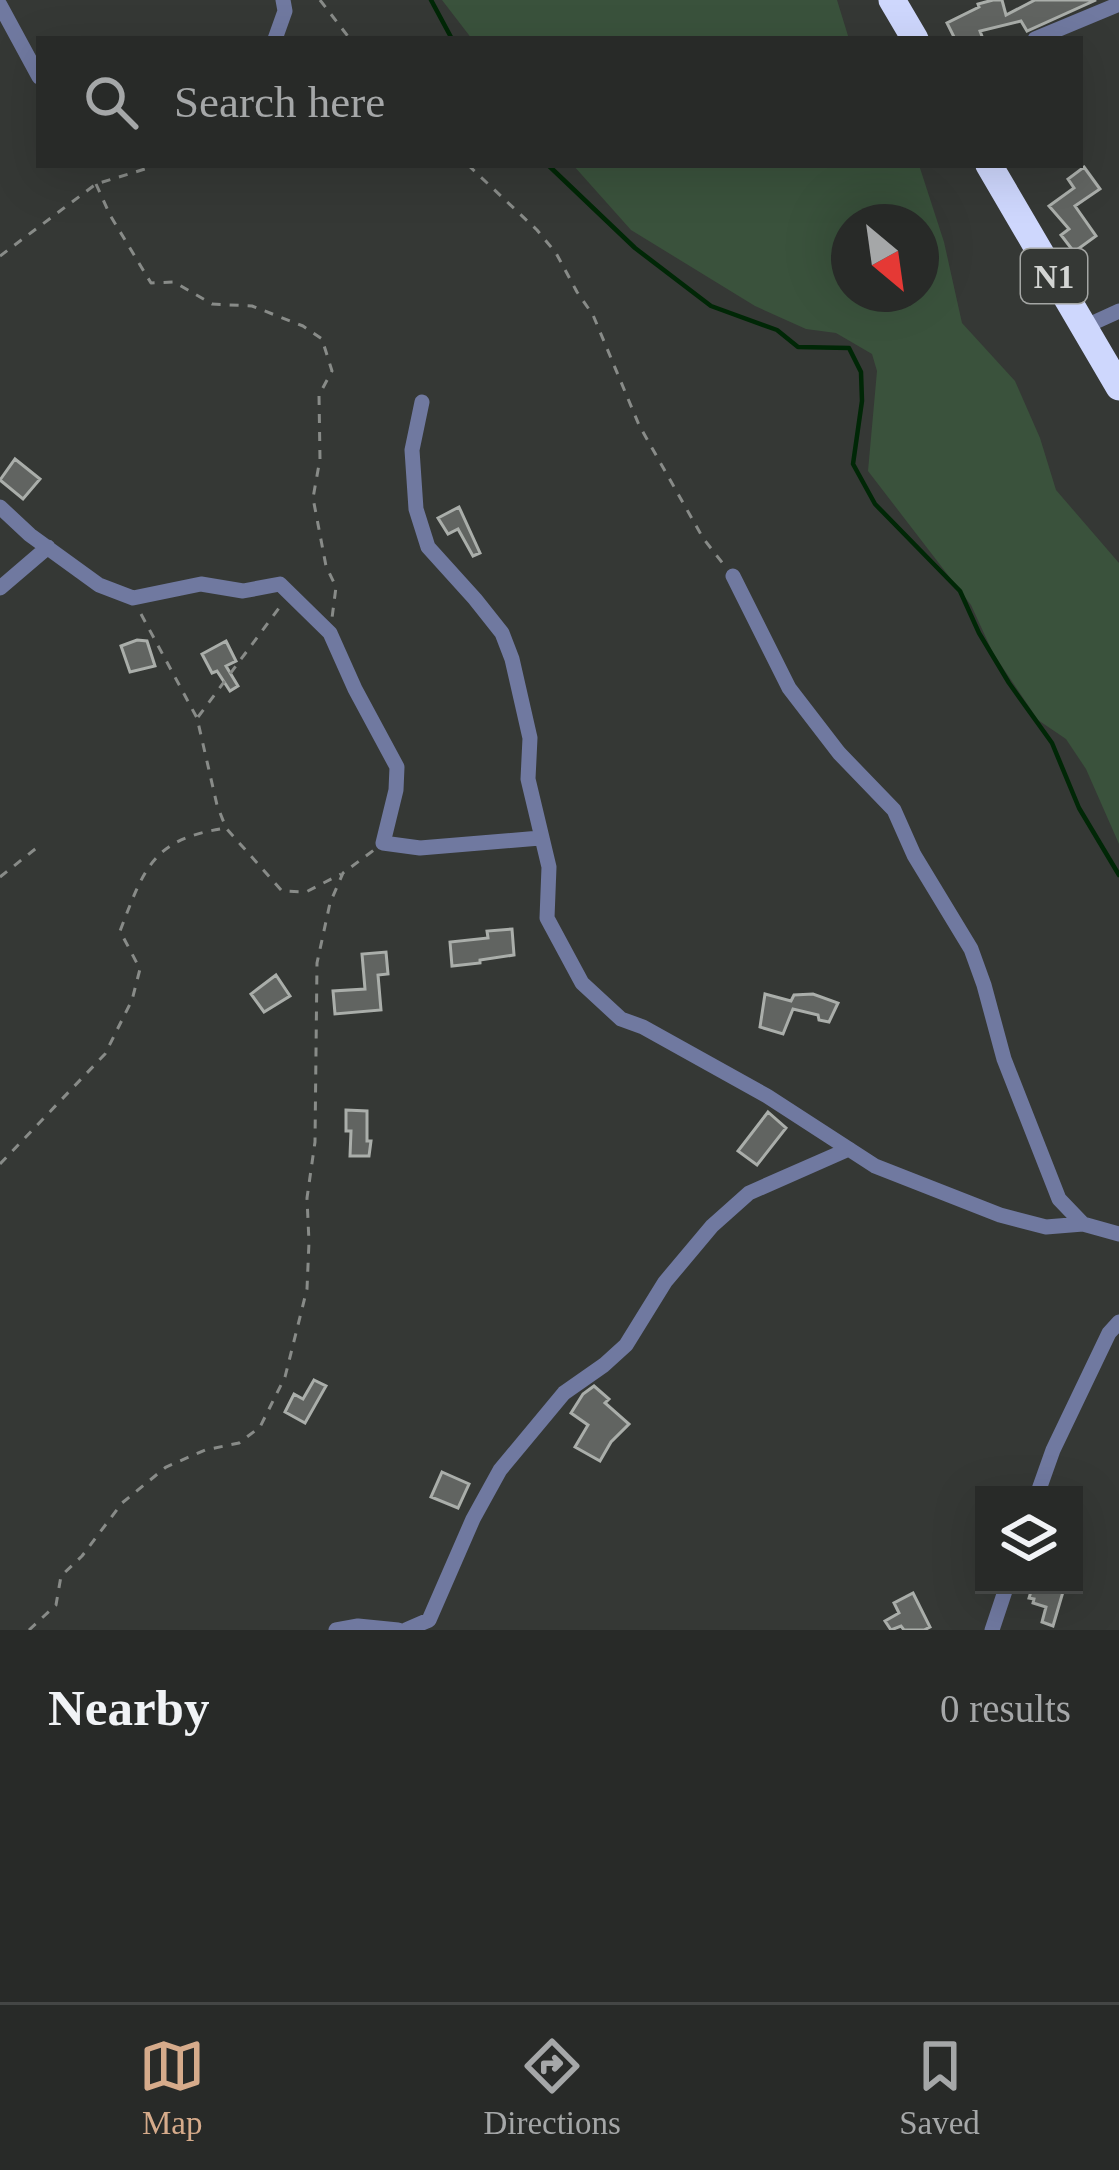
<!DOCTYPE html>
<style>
body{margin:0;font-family:"Times New Roman",serif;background:#303230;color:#f1f3f6}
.controls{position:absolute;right:36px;bottom:36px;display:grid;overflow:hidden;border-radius:0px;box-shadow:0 12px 48px #0002}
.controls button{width:108px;height:108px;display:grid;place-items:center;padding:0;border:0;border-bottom:3px solid #444645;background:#282a28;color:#f1f3f6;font:60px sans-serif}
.compass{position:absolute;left:831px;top:204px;width:108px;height:108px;border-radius:50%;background:#282a28;box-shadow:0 12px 48px #0002;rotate:151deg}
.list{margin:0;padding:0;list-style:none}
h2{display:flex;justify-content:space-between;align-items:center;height:156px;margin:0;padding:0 48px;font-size:51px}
h2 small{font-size:39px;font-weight:400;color:#a5a7a8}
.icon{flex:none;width:66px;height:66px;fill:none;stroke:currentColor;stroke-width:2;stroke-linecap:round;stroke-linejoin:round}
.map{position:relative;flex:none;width:1119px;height:1630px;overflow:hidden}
.search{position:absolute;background:#282a28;box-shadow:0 12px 48px #0002;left:36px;right:36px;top:36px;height:132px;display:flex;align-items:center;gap:30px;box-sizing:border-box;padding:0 42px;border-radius:0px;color:#a5a7a8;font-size:45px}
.sheet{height:372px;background:#282a28}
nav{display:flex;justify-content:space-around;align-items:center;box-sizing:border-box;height:168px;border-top:3px solid #444645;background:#282a28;font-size:33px;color:#a5a7a8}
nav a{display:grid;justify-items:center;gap:6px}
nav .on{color:#d6ab8b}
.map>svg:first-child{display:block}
.green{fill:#3a523c;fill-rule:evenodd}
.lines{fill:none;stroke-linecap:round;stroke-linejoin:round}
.stream{stroke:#002706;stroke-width:4.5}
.building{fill:#616461;stroke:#aaaeaa;stroke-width:3}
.path{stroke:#888b88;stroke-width:3;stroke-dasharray:9 9;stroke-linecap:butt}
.street{stroke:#7079a0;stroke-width:15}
.highway{stroke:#ced7fd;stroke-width:27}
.labels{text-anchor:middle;stroke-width:9;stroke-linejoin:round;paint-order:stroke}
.shield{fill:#353835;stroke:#a4a6a4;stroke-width:3}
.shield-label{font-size:33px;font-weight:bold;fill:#d3d5d3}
</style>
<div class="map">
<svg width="1119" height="1630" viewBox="0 0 1119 1630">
<rect width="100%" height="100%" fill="#353835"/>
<path class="green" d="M442,0H837L849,39H472Z
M573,165H919L944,242L962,323L1015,381L1040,438L1056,490L1119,563V844L1086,769L1066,739L1038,720L993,653L971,605L868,471L877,371L872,354L836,333L806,329L755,306L631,230ZM849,222H921V294H849Z"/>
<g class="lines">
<path class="stream" d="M431,0L452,39
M548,165L635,248L711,306L777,330L798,347L849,348L861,372L862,401L853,464L875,504L960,591L979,633L1009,683L1052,743L1079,808L1119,875"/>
</g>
<path class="building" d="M993,0H1002L1006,15L1035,0H1096L1027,31L1021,21L980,31L983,39H955L947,23L979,7L978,4Z
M1084,167L1100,189L1075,206L1096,236L1074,252L1061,235L1069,229L1049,206L1074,188L1068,179Z
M15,459L40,479L23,499L0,480Z
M459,507L480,553L473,556L458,529L448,534L438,518Z
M137,640L147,641L155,666L130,672L121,646Z
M226,641L236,661L226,666L238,686L230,691L217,671L212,673L202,654Z
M512,929L514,955L480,960V963L452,966L450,942L488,938L487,931Z
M386,952L388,974L378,975L381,1010L335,1014L333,991L365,989L362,954Z
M276,975L290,996L264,1012L251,994Z
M765,994L791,1001L794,995L813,994L838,1003L829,1022L819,1020L818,1015L793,1009L783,1034L760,1027Z
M346,1110L367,1111V1141H371L369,1156H350L351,1131H346Z
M768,1112L786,1128L757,1165L738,1151Z
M314,1380L326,1386L305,1423L285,1412L294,1394L303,1399Z
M594,1386L609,1399L605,1403L629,1424L611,1442L600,1461L575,1447L588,1425L571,1413L583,1394Z
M442,1472L469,1484L458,1508L431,1497Z
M1033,1585H1065L1053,1626L1042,1622L1046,1607L1033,1603L1034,1599L1029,1598Z
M913,1593L930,1627L924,1630H904L901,1626L891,1630L885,1621L899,1613L894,1603Z"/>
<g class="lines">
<path class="path" d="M320,0L350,39
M468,165L537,230L556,253L577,292L593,315L639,425L703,538L724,565
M96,184L110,215L151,283L174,282L212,304L252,306L303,326L322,339L332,371L319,395L320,459L313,498L326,566L336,587L332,618
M0,256L96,184L158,165
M141,614L197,718L217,805L226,828L282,891L306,892L341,874
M198,717L282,604
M0,877L39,846
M0,1164L105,1054L132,1000L140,969L120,931C145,866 153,839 226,828
M29,1630L56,1605L61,1576L82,1556L122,1503L166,1467L205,1450L239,1443L260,1427L285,1377L307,1289L309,1242L307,1198L315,1142L317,963L330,903L343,873L374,850"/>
<path class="street" d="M0,5L39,77
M275,39L285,11L283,0
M1035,39L1119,4
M1084,327L1119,311
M422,402L412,450L416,509L428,547L475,599L502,633L512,659L530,738L528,779L549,867L547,918L582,983L621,1019L643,1027L767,1096L875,1166L1000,1215L1046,1227L1083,1224L1119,1234
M0,507L30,535L99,585L133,598L201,584L243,591L280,584L330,633L355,689L397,767L396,790L383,843L420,848L540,838
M733,576L789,688L839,753L894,810L914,855L971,949L984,985L1004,1059L1059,1199L1083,1224
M0,588L48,547
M1037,1495L1053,1450L1109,1333L1119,1322
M336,1630L358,1626L398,1630
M406,1630L429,1620L473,1519L500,1470L564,1393L604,1365L626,1345L665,1282L712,1226L749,1193L849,1149
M992,1630L1007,1585"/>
<path class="highway" d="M892,0L915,39
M989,165L1119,387"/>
</g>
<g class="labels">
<rect class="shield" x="1021" y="249" width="66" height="54" rx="9"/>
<g class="shield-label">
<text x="1054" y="288">N1</text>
</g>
</g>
</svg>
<div class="controls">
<button><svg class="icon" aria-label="layers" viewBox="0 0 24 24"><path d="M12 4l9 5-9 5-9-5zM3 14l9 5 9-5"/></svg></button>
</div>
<svg class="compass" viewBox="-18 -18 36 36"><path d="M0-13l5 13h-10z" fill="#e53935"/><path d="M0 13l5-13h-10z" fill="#a5a7a8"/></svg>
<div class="search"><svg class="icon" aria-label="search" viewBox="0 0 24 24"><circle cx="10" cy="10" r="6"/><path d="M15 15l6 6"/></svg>Search here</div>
</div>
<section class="sheet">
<h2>Nearby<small>0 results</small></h2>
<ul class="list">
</ul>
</section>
<nav>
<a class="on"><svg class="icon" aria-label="map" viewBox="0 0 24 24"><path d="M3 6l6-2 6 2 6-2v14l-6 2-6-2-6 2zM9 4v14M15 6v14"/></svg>Map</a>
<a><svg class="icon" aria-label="directions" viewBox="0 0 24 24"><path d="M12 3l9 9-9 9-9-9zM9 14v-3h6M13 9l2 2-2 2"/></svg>Directions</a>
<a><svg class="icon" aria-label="saved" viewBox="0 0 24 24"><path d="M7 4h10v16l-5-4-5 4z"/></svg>Saved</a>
</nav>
